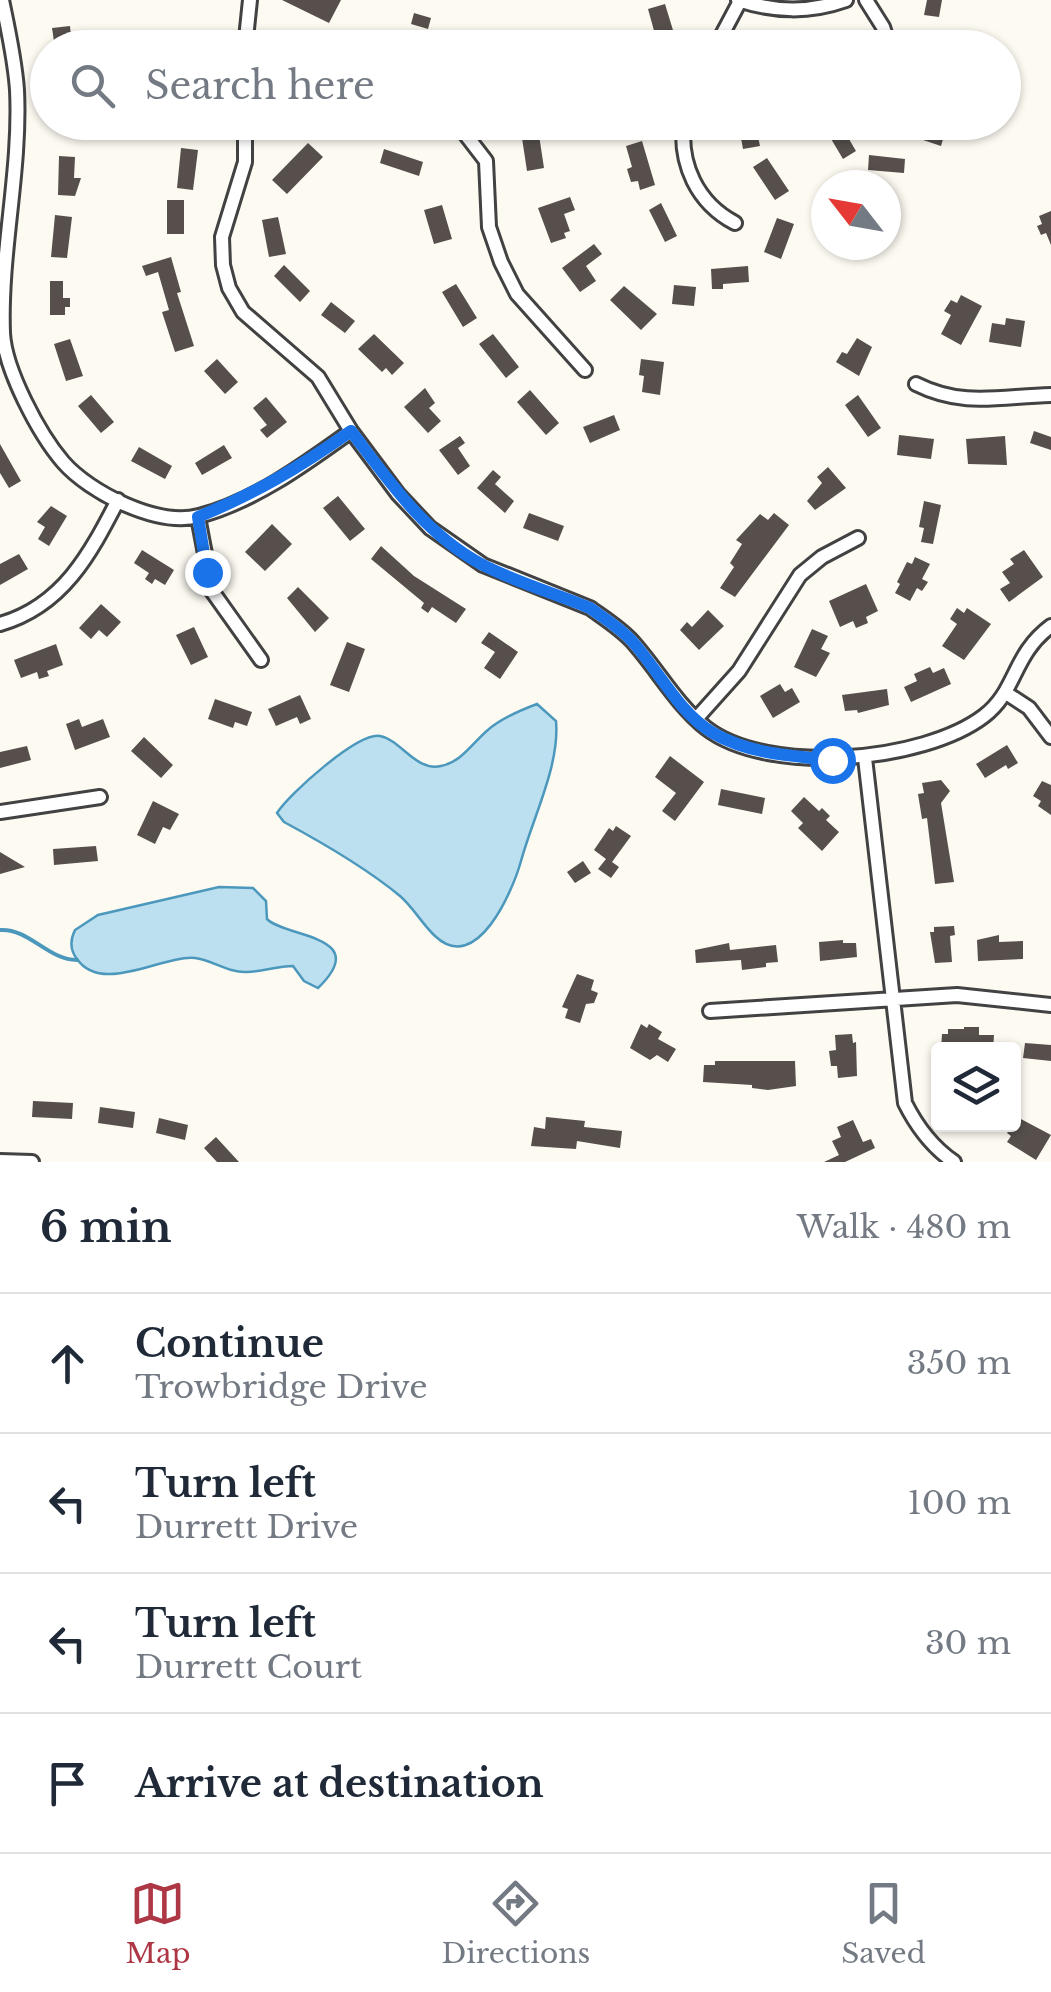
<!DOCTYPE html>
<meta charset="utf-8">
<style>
body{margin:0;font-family:"Libre Baskerville",serif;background:#f6f6f7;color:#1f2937}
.controls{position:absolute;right:30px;bottom:30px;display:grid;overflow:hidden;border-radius:10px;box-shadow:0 2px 8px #0004}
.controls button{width:90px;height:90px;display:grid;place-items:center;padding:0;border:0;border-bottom:2px solid #e0e1e3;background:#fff;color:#1f2937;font:50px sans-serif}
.compass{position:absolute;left:811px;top:170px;width:90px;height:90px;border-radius:50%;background:#fff;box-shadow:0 2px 8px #0004;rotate:301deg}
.stop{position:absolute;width:30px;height:30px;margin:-22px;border:8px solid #1a73e8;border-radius:50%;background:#fff}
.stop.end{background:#1a73e8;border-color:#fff;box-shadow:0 2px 10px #0008}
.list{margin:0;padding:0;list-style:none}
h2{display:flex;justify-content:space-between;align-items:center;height:130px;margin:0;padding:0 40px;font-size:42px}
h2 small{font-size:32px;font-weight:400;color:#747a83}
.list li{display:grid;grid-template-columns:65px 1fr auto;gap:30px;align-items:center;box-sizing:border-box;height:140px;padding:0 40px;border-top:2px solid #e0e1e3}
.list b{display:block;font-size:38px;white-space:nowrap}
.list p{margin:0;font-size:32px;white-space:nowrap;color:#747a83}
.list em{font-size:32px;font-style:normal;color:#747a83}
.icon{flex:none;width:55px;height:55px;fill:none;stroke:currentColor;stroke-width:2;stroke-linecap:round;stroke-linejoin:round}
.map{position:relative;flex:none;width:1051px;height:1162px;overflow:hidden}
.search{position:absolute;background:#fff;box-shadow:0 2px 8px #0004;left:30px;right:30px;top:30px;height:110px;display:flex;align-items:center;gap:25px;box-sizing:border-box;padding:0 35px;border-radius:55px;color:#747a83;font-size:38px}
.sheet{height:690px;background:#fff}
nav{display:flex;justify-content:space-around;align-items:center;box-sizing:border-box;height:140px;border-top:2px solid #e0e1e3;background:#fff;font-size:28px;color:#747a83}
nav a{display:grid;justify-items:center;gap:5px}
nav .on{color:#ae3746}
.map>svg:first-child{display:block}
.water{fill:#bce0ef;stroke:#4c98bd;stroke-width:2.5}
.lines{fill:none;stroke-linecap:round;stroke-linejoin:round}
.stream{stroke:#4c98bd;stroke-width:4}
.building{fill:#564f4c}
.street-casing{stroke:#424242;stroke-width:18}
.street{stroke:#fff;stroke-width:12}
.route{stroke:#1a73e8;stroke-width:12}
</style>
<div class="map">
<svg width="1051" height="1162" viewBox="0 0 1051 1162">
<rect width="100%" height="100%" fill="#fdfaf2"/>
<path class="water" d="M537,704L556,721C560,765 533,817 521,861C513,890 477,976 435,936C422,924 413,907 400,896C365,867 323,843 284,822L277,813C289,794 358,732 380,736C401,740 416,772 441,766C462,762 473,742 489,729C502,718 521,710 537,704Z
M219,887L253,888L266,901L267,919C286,938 373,935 318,988L304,981L293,966C277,966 262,972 247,972C228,973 212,960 195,958C162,955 102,995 77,959C70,950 70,940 75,930L98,915Z"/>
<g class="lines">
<path class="stream" d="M0,930C29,928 48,960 77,960"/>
</g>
<path class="building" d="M282,0H341L329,23Z
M927,0H942L939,17L924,15Z
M665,4L676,40L658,45L648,9Z
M414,13L431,18L428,29L411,24Z
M70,26L71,36L78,35L79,47L55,48L52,28Z
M192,35L194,48H177L176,37Z
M304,37L306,48H282L281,39Z
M60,122H81V132L60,134Z
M738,122H755L760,146L743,149Z
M821,122H839L856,151L843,159Z
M928,122H948L941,146L923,140Z
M539,135L544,168L527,171L522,138Z
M642,141L655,185L640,190L638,181L631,182L627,169L632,167L626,146Z
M308,143L323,157L287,194L272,180Z
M181,148L198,150L193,190L177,188Z
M384,149L423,162L419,176L380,163Z
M869,155L905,159L904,173L868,170Z
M59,156L75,157L74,178H81L75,196L58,195Z
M767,158L789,191L775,200L753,167Z
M570,197L575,210L564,214L570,231L564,233L566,238L551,243L538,208Z
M167,200H184V234H167Z
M661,203L677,236L665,242L649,210Z
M442,205L452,239L434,244L424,210Z
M1051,211V245L1046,233L1041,235L1037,226L1042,224L1039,216Z
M55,215L72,217L67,258L51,257Z
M278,217L286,254L269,257L262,220Z
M777,218L794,224L781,259L764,252Z
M594,244L602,254L586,266L596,281L580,292L562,268Z
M171,257L181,292L177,293L194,346L175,352L162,312L169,310L158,272L146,276L142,266Z
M284,265L310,291L300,302L274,276Z
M748,266L749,282L723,284V289H712L711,269Z
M50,281H63V298H70V307H65V315H50Z
M456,284L477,318L463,327L442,292Z
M674,285L696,287L694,306L672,304Z
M624,286L657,314L641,330L610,300Z
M961,295L982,306L961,345L941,334L951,315L944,311L951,300L957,303Z
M331,302L355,321L345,333L321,315Z
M1006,318L1025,321L1021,347L989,342L992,323L1005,325Z
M374,334L404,363L392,375L386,368L382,372L358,349Z
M493,334L519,367L506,378L479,344Z
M857,338L872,347L859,376L836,362L842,352L847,354Z
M70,339L83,376L66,381L54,344Z
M217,359L238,382L225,394L204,371Z
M641,359L664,362L660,395L642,392L644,376L639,375Z
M425,388L435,403L429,408L441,421L428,433L404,407Z
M530,390L559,423L546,435L517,402Z
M91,395L114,422L101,433L78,406Z
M858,395L881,428L868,437L845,405Z
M266,397L287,422L267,438L260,430L267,425L253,408Z
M614,415L620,430L590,443L583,427Z
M1034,431L1051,437V450L1030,443Z
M899,435L934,439L931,459L897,455Z
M460,436L465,443L458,448L470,466L458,475L439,450Z
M1005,436L1007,465L968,464L966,439Z
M0,444L21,481L9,488L0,473Z
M224,445L232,458L202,475L195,463Z
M139,447L172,466L165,479L131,461Z
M828,467L846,488L815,510L807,501L822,483L817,477Z
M493,470L501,477L495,484L514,501L505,513L477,488Z
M338,496L365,529L350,541L323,508Z
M924,501L941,505L933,544L921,542L924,528L919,527Z
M51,506L67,516L49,546L38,539L45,527L37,522Z
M529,513L564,526L558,541L523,528Z
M774,513L789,525L735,597L720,588L734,567L730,563L742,544L736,540L760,514L768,520Z
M272,524L292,544L265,571L245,552Z
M381,546L414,576L466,609L456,623L432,607L428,613L421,608L424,603L371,559Z
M142,550L174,570L165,585L155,579L152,584L145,579L149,573L134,563Z
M1024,550L1043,577L1009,602L1000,589L1010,583L1002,572L1014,564L1010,559Z
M19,554L28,569L0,585V564Z
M915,557L930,564L922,579L928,582L922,591L917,588L910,601L895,593L900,584L897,582L907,562L912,564Z
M866,584L878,611L866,617L868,623L856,628L853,621L840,627L829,601Z
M298,587L329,618L315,632L287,598Z
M101,604L121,622L107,637L99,630L91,639L79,628Z
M957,608L964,613L967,608L991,624L964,660L942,646L957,624L950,619Z
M708,610L724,626L699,650L680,630L687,622L692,627Z
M194,627L208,657L191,665L176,635Z
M812,629L828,636L821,649L830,653L816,677L794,667Z
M489,632L518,652L500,679L484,668L495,652L481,643Z
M347,642L365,649L349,692L330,685Z
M56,644L63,665L47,671L49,676L39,679L37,672L21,678L14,660Z
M930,667L933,673L944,668L951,684L911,702L904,687L917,681L914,674Z
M780,684L785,692L792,688L800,702L773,718L760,696Z
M887,689L889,705L858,713L857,710L845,711L842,695Z
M300,695L311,719L300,724L297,717L276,726L268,709Z
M215,699L252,712L247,726L235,722L233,728L208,719Z
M79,719L82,727L103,719L110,737L75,750L66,724Z
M144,737L173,765L161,778L131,751Z
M1007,745L1018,763L1008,769L1006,765L985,778L976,764Z
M27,746L31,760L0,768V752Z
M670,756L704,782L675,821L662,811L676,793L655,777Z
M941,780L950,791L941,803L954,882L935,884L927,818L922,819L918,794L924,793L922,783Z
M1042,781L1051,785V815L1038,806L1041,801L1033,796Z
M721,789L765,798L762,814L718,805Z
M804,797L819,811L822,808L830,816L826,820L839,832L822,851L798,828L803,823L791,811Z
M153,801L179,814L170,830L163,827L155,844L137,835Z
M616,826L631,836L612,862L619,867L611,878L598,869L606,859L594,850L609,828L613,831Z
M96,846L98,861L54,865L53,849Z
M0,852L25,867L0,874Z
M583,861L591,873L575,883L567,872Z
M954,926L955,935L950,936L952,962L935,963L930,932H934V927Z
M999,935V942L1023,941V959L978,961L977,940Z
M843,940V943H856L857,957L820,961L819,942Z
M729,943L730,950L776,945L778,962L766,963V967L742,970L741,960L696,963L695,950Z
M577,974L594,980L591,990L598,993L594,1003L586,1004L580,1023L565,1018L568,1009L562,1007Z
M641,1024L647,1028L649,1024L662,1032L658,1039L676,1049L668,1062L657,1055L650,1060L630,1048Z
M964,1027H979V1035H994L993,1050H941L942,1034H948V1029H964Z
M852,1034L853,1043L856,1042L857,1076L838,1078L837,1066H831L829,1051L836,1050L835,1035Z
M1025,1043L1051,1045V1061L1023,1058Z
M715,1061H795L796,1086L768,1090L752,1088V1085L703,1082L704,1065H715Z
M33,1101L73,1103L72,1119L32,1117Z
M100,1107L135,1112L133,1128L98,1123Z
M546,1117L585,1121L584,1127L622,1131L620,1148L577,1141L576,1149L531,1146L534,1127L545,1129Z
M159,1118L188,1125L185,1140L156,1133Z
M1019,1118L1051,1135L1036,1160L1007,1142L1011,1136L1007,1133Z
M853,1120L863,1142L871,1139L875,1148L845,1162H824L839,1155L832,1141L841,1137L837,1127Z
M216,1137L239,1162H217L204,1148Z"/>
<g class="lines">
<defs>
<path id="street" d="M2,0C8,29 15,60 17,90C21,171 0,252 3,333C5,370 39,434 63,462C90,493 158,527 199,516C255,501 305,464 351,431
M738,0C775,12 809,13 846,0
M866,0L883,27L890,48
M245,48L250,0
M715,48L740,1
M245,122V162L222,237L223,265L229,288L243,312L318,377L351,431L398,494L430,528L483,565L590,608C604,618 620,628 632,641C658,670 676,704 706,728C768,776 924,762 984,716C1017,691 1012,655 1051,626
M456,122L486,161L489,227L501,262L517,294L585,370
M684,122C679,164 697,203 735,223
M916,384C964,408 1001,396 1051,395
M198,517L212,591L261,660
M0,624C63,606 90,554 118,500
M1006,693L1029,708L1051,737
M696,719L739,671L800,575L822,557L858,538
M865,758L905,1103C917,1127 932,1147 954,1162
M0,812L100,797
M710,1011L957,995L1051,1005
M0,1161L32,1162"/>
</defs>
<use href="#street" class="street-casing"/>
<use href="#street" class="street"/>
</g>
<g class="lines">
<path class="route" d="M207,572L198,517C256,493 300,467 351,431C389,481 424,533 481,564C515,582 554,593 590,608C604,618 620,628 632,641C659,671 678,712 713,733C749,754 792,756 832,760"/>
</g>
</svg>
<div class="controls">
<button><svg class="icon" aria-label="layers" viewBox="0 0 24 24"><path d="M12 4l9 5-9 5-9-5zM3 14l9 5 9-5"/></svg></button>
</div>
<svg class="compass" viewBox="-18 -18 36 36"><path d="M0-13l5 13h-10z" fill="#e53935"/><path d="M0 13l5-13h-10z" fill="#747a83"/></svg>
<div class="stop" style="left:832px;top:760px"></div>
<div class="stop end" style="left:207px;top:572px"></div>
<div class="search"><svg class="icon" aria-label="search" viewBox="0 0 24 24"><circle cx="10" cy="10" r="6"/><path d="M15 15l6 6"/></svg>Search here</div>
</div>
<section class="sheet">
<h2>6 min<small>Walk · 480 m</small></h2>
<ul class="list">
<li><svg class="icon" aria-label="ahead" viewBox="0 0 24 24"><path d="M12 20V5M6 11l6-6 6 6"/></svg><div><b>Continue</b><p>Trowbridge Drive</p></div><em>350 m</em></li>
<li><svg class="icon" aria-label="left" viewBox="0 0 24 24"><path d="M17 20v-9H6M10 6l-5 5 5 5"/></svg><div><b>Turn left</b><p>Durrett Drive</p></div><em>100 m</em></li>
<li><svg class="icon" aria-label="left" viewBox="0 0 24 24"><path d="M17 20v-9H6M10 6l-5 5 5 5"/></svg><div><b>Turn left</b><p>Durrett Court</p></div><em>30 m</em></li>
<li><svg class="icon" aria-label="arrive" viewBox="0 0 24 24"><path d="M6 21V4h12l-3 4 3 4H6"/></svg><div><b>Arrive at destination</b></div></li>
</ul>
</section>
<nav>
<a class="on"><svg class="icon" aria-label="map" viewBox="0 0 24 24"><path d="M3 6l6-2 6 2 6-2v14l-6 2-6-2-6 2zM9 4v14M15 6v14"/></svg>Map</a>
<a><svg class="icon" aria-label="directions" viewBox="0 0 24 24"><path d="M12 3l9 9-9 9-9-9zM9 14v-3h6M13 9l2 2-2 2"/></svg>Directions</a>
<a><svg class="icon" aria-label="saved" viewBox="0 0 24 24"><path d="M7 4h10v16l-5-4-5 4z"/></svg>Saved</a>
</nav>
